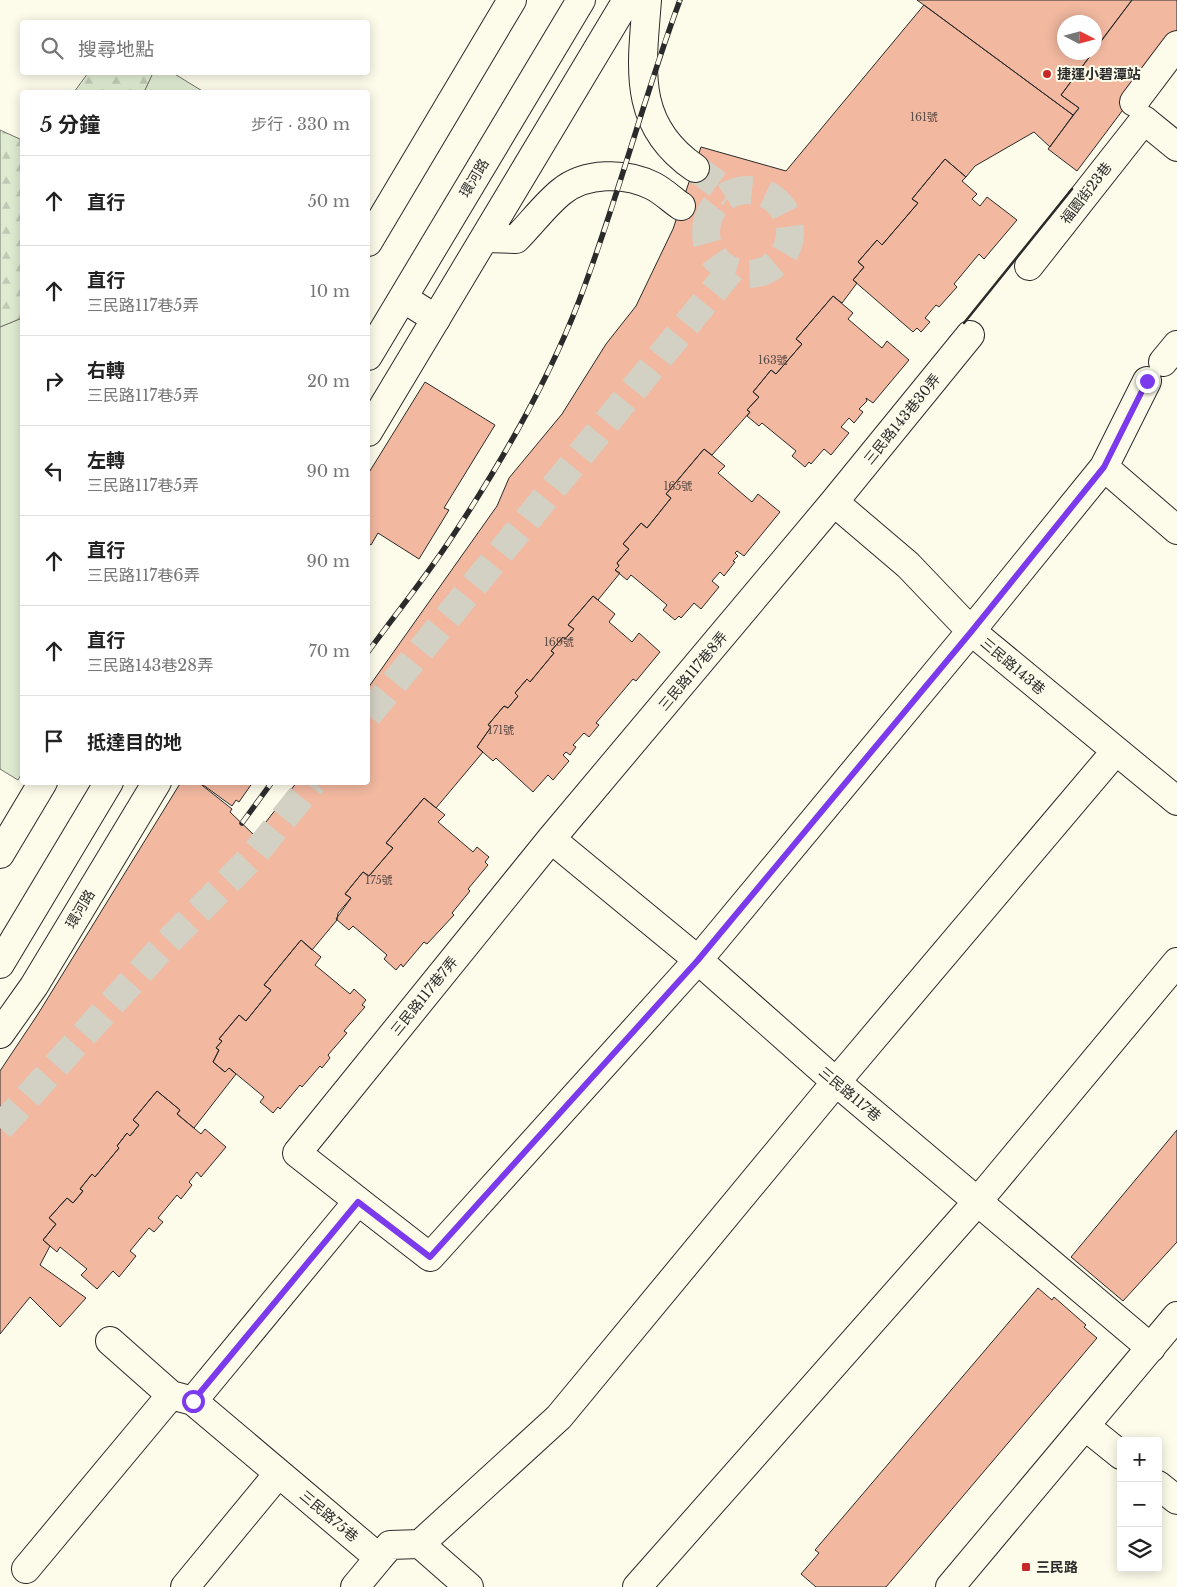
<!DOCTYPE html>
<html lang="zh-TW">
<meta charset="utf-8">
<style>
body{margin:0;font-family:"Libre Baskerville","Noto Sans TC",serif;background:#f2f2f2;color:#222}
.controls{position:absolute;right:15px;bottom:15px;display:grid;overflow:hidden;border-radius:5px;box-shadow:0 2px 12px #0003}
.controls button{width:45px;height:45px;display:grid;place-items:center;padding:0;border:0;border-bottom:1px solid #e0e0e0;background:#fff;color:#222;font:25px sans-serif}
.compass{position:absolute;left:1057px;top:15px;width:45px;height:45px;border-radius:50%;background:#fff;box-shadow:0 2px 12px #0003;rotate:96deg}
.stop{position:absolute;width:15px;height:15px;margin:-11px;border:4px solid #7c3aed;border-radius:50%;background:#fff}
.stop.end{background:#7c3aed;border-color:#fff;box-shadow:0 1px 5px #0008}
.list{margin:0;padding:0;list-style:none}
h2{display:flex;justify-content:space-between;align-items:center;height:65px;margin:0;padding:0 20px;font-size:21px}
h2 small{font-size:16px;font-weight:400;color:#767676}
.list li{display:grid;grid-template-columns:32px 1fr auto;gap:15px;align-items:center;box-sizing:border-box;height:90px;padding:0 20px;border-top:1px solid #e0e0e0}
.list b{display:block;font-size:19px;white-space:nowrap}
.list p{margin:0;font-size:16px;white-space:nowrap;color:#767676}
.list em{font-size:16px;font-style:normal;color:#767676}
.icon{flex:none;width:28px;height:28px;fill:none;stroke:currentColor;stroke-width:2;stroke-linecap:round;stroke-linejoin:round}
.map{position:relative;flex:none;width:1177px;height:1587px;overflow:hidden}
.search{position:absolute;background:#fff;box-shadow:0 2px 12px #0003;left:20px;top:20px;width:350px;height:55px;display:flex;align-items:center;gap:12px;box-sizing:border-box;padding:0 18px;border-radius:5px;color:#767676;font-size:19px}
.panel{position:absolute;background:#fff;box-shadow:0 2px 12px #0003;left:20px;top:90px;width:350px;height:695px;border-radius:5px}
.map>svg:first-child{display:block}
.grass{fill:#deebd1;stroke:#74746e}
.forest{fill:url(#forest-firs);stroke:#74746e}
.building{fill:#f2b8a0;stroke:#2b2b2b}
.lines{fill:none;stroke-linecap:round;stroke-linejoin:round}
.minor-tunnel{stroke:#d3d1c4;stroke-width:28;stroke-dasharray:28 14;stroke-linecap:butt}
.minor-casing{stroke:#2b2b2b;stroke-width:30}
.highway-casing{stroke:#2b2b2b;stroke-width:30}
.minor{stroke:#fdfbea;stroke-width:28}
.highway{stroke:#fdfbea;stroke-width:28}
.rail-casing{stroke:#2b2b2b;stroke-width:5.5}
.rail{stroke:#fdfbea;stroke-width:4;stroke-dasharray:11;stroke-linecap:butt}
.wall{stroke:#2b2b2b;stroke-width:2.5}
.route{stroke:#7c3aed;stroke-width:6}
.poi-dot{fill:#c62828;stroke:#fdfbea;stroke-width:2}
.labels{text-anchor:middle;stroke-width:4;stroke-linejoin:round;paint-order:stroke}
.number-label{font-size:11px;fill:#5d4e48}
.poi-label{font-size:14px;font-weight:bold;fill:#2b2b2b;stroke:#fdfbea;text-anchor:start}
.street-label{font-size:14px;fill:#2b2b2b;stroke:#fdfbea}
</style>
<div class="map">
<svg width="1177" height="1587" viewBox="0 0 1177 1587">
<defs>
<pattern id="forest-firs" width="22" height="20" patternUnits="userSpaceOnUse" patternTransform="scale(1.25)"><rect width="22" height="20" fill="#deebd1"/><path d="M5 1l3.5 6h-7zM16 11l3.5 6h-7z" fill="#bfcab4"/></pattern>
</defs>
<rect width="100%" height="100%" fill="#fdfbea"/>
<path class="grass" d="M153,72L173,73L204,92H144Z
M22,318V773L18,780L0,769V327Z"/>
<path class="forest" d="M88,73V72L153,73L144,92H74Z
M0,130L22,140V318L0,327Z"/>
<path class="building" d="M917,0H1132L1094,50V22H1064V52H1093L1061,95L1079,108L1073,115Z
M1132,0H1177V38L1077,171L1048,149L1079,108L1061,95Z
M924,5L1073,115L1050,147L1034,132L975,166L966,177L945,159L912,199L918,203L882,245L877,240L858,262L864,267L853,280L857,283L842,303L833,296L796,339L802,344L776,374L771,370L753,392L759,397L747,410L750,412L712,455L704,449L666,494L671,498L647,528L641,523L623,544L629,549L617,563L619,566L615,570L620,573L598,600L593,596L568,625L574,629L565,639L563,637L551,651L554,653L530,682L527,679L515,693L518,696L508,708L504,706L488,725L491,727L477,747L483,752L436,808L424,798L386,843L393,848L369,876L363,872L345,894L351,898L338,913L337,920L312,950L301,940L264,985L271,990L246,1021L239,1015L219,1039L222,1041L216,1048L219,1050L213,1062L225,1072L229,1068L236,1074L194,1128L177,1114L180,1110L157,1091L133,1120L139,1125L130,1136L127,1133L117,1146L119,1148L95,1177L92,1174L80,1189L83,1191L73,1203L67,1198L49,1218L56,1224L43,1240L50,1246L40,1265L86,1298L60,1327L30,1297L0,1334V1071L38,1014L181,782H198L232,809L230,812L255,836L297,782H368V688L497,506L509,478L562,414L606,344L636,306L673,229L701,147L786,171Z
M945,159L966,177L962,181L977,194L972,199L980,206L987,197L1017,220L984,259L979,254L954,284L957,287L939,307L936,305L925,318L930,322L921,332L917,328L913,332L853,280L864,267L858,262L877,240L882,245L918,203L912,199Z
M833,296L853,313L848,319L882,348L887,341L909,360L873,403L866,398L867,401L859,409L863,412L854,423L849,418L841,427L849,433L831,455L824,449L811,464L809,462L805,467L792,456L796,451L762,423L759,426L747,416L750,412L747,410L759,397L753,392L771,370L776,374L802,344L796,339Z
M425,382L495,425L444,508L449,510L419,559L378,533L371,545L368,543V474Z
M704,449L725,466L718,473L752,502L758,494L780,512L744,556L737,551L735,553L738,556L733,561L735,562L724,576L720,572L712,581L719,587L701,609L694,603L681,618L679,616L675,620L663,610L667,605L631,575L627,580L615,570L619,566L617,563L629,549L623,544L641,523L647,528L671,498L666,494Z
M593,596L615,614L609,622L632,642L639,633L660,652L636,681L633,679L596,723L599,725L589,737L584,733L573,745L576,747L570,755L566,752L563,755L569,761L553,780L548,775L533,792L496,758L493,761L477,747L491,727L488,725L504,706L508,708L518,696L515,693L527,679L530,682L554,653L551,651L563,637L565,639L574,629L568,625Z
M199,782H253L239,802L236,800L232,806Z
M424,798L445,815L438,822L473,852L477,847L489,857L485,862L488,865L468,889L470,891L452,913L454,915L427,944L424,942L403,967L401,964L396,970L384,959L387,955L353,926L349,930L336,919L351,898L345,894L363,872L369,876L393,848L386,843Z
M301,940L321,957L315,965L350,994L354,989L366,1000L362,1005L365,1007L344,1031L347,1033L328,1055L330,1058L322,1068L320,1066L302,1087L300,1085L280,1109L278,1107L273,1113L260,1102L264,1097L229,1068L225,1072L213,1062L219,1050L216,1048L222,1041L219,1039L239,1015L246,1021L271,990L264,985Z
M157,1091L180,1110L177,1114L201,1134L205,1129L226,1147L201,1177L197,1172L189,1182L192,1185L181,1199L177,1195L158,1218L163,1222L154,1232L149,1228L130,1251L136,1256L119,1277L113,1271L97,1289L81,1275L87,1269L60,1247L57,1252L43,1240L56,1224L49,1218L67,1198L73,1203L83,1191L80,1189L92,1174L95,1177L119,1148L117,1146L127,1133L130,1136L139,1125L133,1120Z
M1177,1130V1242L1123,1301L1071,1257Z
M1038,1288L1052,1300L1054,1297L1086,1325L1084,1327L1097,1338L886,1587H816L801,1574L819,1553L815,1550Z"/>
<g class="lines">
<path class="minor-tunnel" d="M695,168L731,194
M706 232a42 42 0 1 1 84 0a42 42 0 1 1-84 0Z
M368,715L731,270
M0,1128L159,951L253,856L313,782"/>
<defs>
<path id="minor" d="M647,0C642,67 631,124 695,168
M1134,102L1177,45
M485,238L516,239C531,224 545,205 561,192C585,172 626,172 653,186C663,191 672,200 681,206
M1029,266L1144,120L1177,147
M1163,362L1177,345
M368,432L627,0
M1104,467L1177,530
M834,502L908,565L971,631L1177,801
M551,839L698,960L836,1082L1151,1348
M0,1034L34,986L157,782
M358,1201L297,1153L551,839L834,502L970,335
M110,1341L171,1395L193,1401L379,1558L390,1545L420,1544L469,1587
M193,1401L358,1201L430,1257L698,960L971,631L1104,467L1147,381
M1085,1426L1121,1455
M1158,1485L1177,1500
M420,1544L559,1417L836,1082L1115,752
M26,1569L171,1395
M185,1587L278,1474
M355,1587L379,1558
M637,1587L978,1201L1177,962
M950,1587L1177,1316"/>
<path id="highway" d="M368,242L512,0
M403,298L436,319
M368,356L581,0
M0,854L43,782
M0,964L109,782"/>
</defs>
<use href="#minor" class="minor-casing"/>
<use href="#highway" class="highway-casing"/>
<use href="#minor" class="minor"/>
<use href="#highway" class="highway"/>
<defs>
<path id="rail" d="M368,652C395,615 425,578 450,540C500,465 547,384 579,301C617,202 643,99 680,0
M242,823L272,782"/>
</defs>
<use href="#rail" class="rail-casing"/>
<use href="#rail" class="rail"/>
<path class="wall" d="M964,323L1072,189"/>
</g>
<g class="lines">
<path class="route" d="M193,1401L358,1202L430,1257L698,960L971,632L1104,467L1147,381"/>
</g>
<g class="poi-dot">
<circle cx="1047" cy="74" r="5"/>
<rect x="1021" y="1562" width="10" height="10" rx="2.5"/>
</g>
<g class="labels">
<g class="number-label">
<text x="924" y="121">161號</text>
<text x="773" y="364">163號</text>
<text x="678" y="490">165號</text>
<text x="559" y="646">169號</text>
<text x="501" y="734">171號</text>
<text x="379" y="884">175號</text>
</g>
<g class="poi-label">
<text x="1057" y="79">捷運小碧潭站</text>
<text x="1036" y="1572">三民路</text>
</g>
<g class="street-label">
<text transform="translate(474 178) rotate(-59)" y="5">環河路</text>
<text transform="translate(1086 193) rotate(-52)" y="5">福園街23巷</text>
<text transform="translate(902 419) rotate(-51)" y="5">三民路143巷30弄</text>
<text transform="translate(1013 666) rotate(40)" y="5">三民路143巷</text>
<text transform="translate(693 671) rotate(-50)" y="5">三民路117巷8弄</text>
<text transform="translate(80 909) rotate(-59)" y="5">環河路</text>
<text transform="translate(424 996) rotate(-51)" y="5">三民路117巷7弄</text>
<text transform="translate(850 1094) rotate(40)" y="5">三民路117巷</text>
<text transform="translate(329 1516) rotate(40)" y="5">三民路75巷</text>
</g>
</g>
</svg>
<div class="controls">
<button>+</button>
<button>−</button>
<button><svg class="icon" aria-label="layers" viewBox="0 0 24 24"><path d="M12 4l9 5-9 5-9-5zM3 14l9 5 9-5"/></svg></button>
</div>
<svg class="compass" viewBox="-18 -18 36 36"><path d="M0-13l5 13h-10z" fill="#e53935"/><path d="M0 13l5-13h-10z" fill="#767676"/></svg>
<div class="stop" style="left:193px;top:1401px"></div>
<div class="stop end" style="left:1147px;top:381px"></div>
<div class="search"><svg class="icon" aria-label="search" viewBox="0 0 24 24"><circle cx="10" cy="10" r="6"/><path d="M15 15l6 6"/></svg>搜尋地點</div>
<section class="panel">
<h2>5 分鐘<small>步行 · 330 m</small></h2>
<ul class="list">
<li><svg class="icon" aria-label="ahead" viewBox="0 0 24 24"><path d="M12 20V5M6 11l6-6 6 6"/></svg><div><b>直行</b></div><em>50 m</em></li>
<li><svg class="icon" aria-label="ahead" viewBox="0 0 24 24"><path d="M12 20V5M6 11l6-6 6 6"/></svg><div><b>直行</b><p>三民路117巷5弄</p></div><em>10 m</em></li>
<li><svg class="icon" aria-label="right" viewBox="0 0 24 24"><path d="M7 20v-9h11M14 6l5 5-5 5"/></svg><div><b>右轉</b><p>三民路117巷5弄</p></div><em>20 m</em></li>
<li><svg class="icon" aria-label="left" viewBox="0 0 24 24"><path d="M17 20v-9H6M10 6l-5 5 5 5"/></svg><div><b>左轉</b><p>三民路117巷5弄</p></div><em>90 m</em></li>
<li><svg class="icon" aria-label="ahead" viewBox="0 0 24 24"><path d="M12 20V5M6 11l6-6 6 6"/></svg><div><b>直行</b><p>三民路117巷6弄</p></div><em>90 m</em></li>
<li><svg class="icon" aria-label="ahead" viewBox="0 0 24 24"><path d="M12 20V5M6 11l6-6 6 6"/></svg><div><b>直行</b><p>三民路143巷28弄</p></div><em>70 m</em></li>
<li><svg class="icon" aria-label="arrive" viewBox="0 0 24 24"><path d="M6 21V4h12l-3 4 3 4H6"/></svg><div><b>抵達目的地</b></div></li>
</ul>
</section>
</div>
